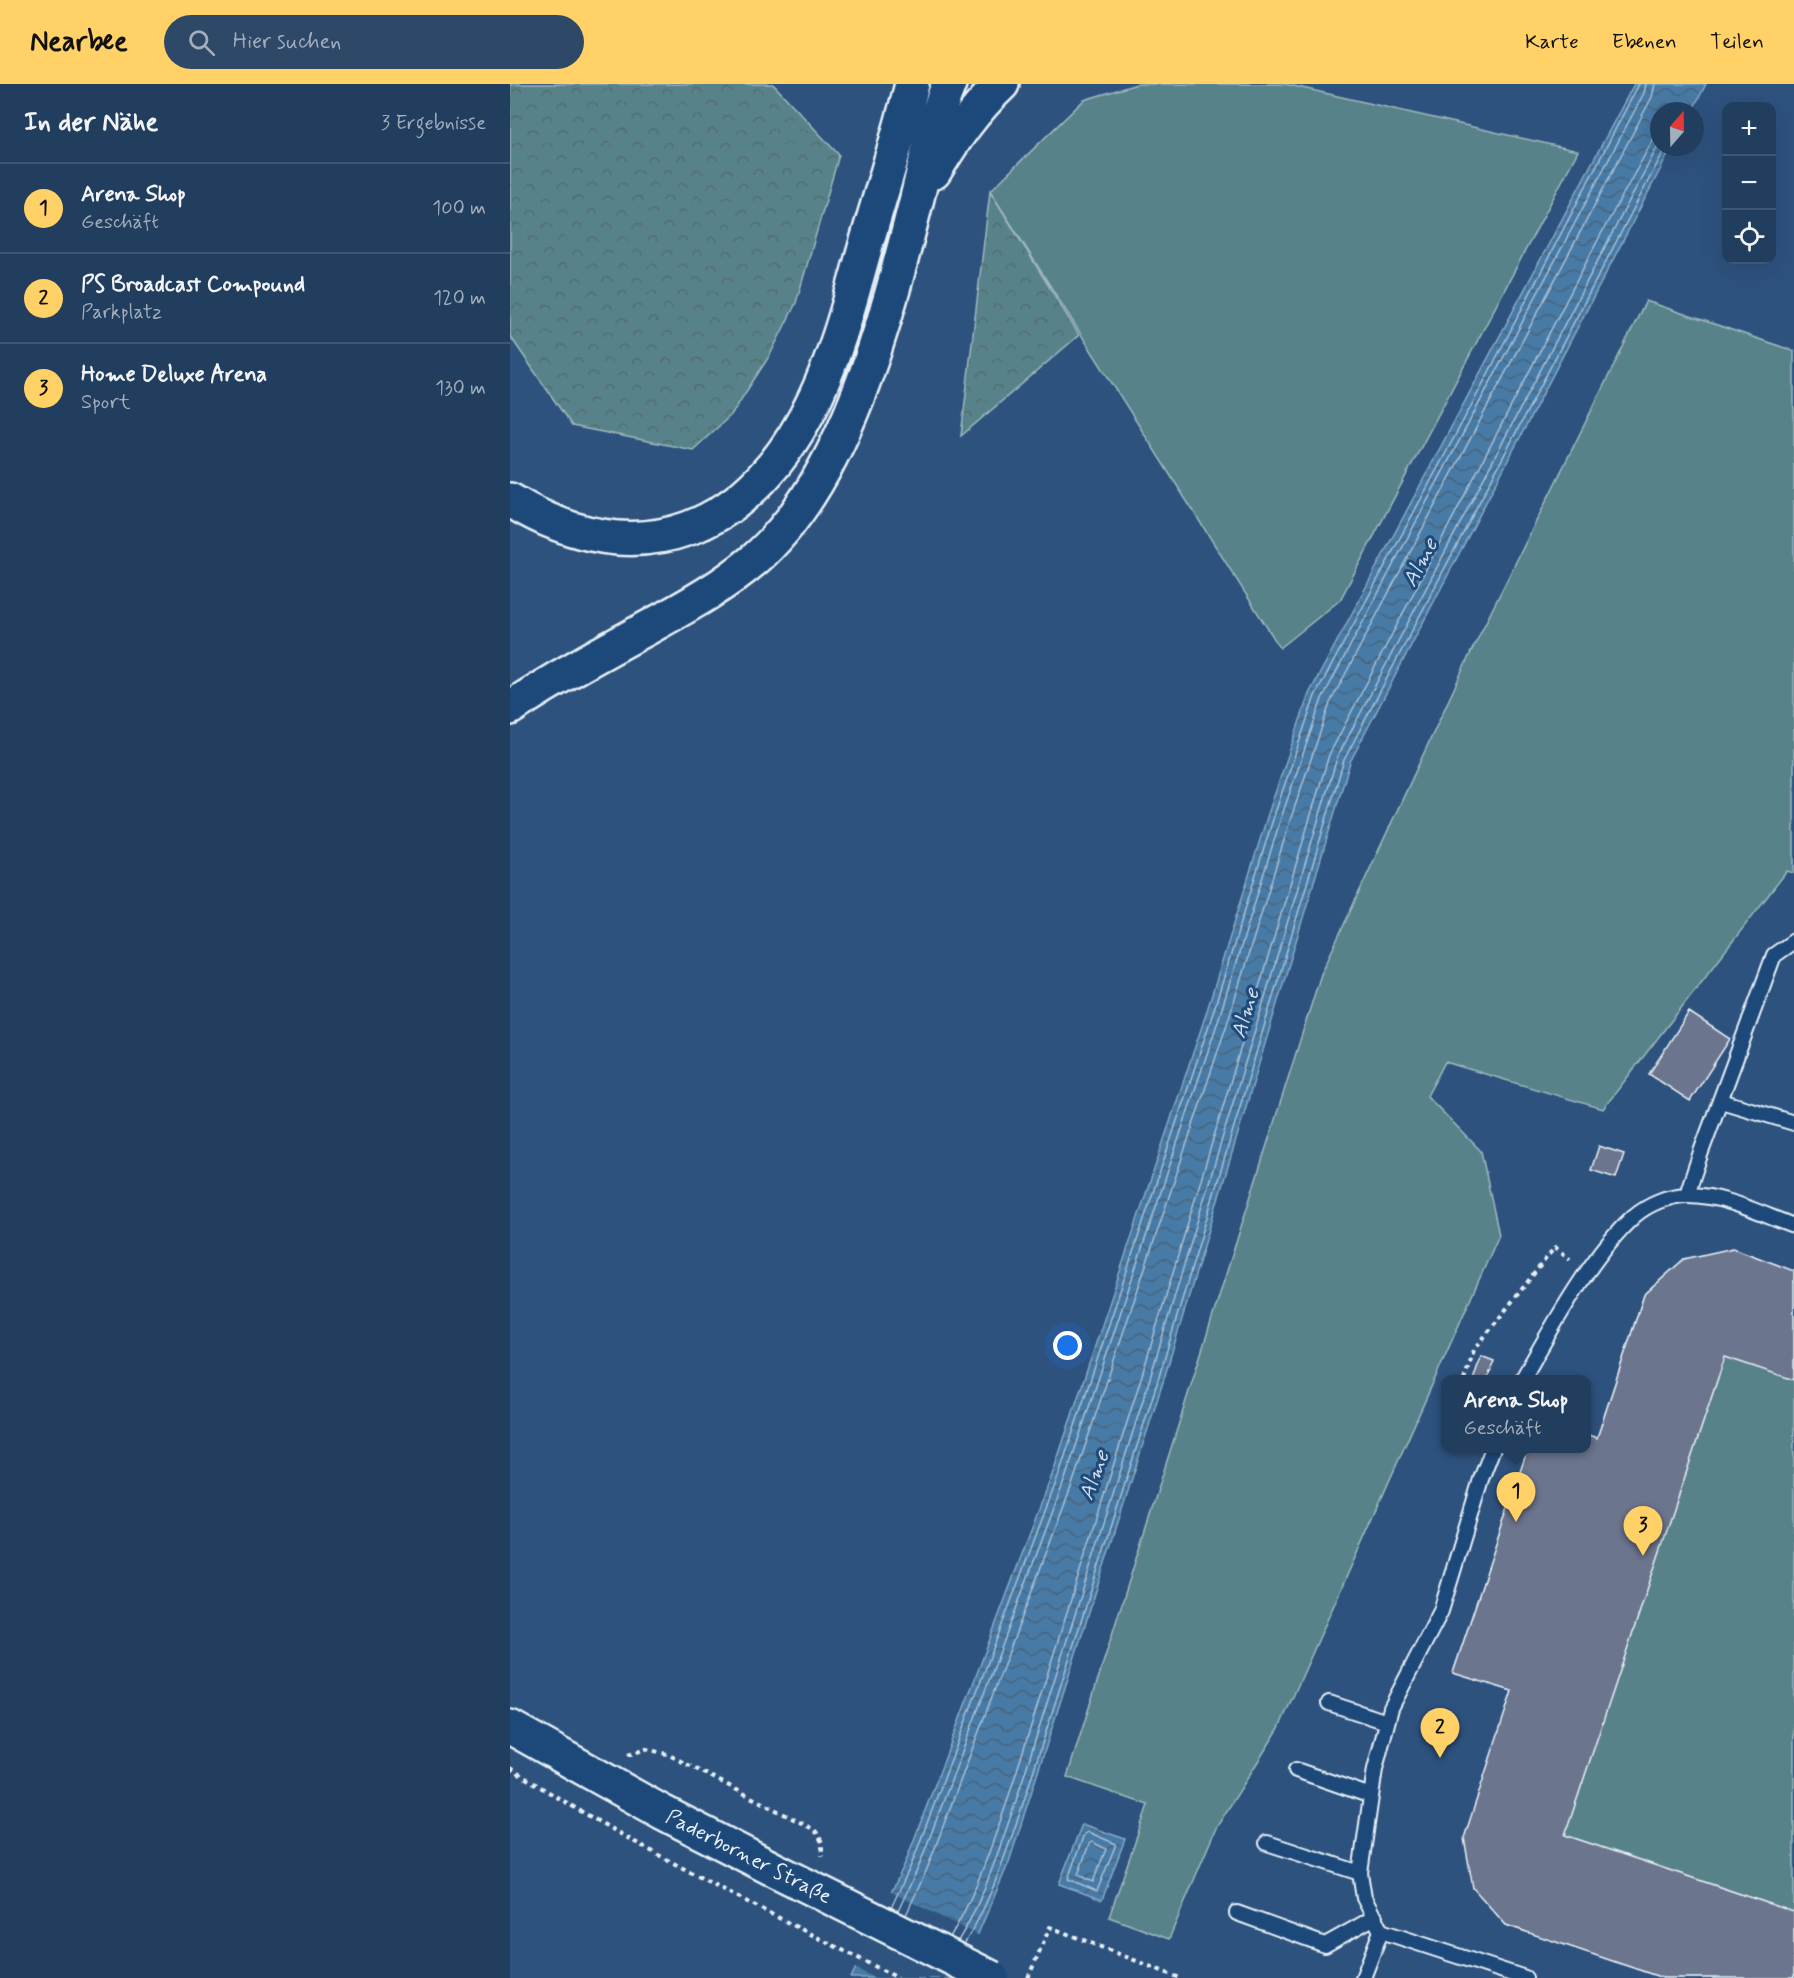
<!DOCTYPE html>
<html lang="de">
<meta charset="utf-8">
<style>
body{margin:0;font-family:Mynerve,sans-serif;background:#2e4967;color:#f1f3f6}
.controls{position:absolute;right:18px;top:18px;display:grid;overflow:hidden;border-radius:12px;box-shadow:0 6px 24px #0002}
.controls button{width:54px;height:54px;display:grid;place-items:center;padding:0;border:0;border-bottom:2px solid #3f5773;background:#223e5e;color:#f1f3f6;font:30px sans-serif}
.compass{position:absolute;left:1140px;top:18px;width:54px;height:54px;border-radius:50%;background:#223e5e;box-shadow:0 6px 24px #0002;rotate:20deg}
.you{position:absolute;left:558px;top:1262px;width:21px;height:21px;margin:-15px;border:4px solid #fff;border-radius:50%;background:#1a73e8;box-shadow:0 0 0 9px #1a73e833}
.badge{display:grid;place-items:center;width:39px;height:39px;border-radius:50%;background:#ffd166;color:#111;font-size:20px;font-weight:700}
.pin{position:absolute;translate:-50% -50px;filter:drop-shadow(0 2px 3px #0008)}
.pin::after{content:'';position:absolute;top:32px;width:21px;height:18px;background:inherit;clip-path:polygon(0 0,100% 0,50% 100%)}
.popup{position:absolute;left:931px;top:1291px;width:150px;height:78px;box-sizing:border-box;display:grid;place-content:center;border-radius:12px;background:#223e5e;filter:drop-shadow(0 2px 4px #0005);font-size:20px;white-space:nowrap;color:#a2aebc}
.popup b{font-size:22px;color:#f1f3f6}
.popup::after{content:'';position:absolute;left:50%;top:100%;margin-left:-12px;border:12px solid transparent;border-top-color:#223e5e}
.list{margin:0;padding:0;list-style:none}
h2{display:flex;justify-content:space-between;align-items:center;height:78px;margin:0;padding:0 24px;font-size:26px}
h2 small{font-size:20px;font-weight:400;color:#a2aebc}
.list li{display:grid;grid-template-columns:39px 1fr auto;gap:18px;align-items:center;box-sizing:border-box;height:90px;padding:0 24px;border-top:2px solid #3f5773}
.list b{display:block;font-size:22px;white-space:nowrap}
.list p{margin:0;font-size:20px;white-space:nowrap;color:#a2aebc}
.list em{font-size:20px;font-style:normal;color:#a2aebc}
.icon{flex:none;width:33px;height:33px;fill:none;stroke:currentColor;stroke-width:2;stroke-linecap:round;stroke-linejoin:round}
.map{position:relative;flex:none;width:1284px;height:1894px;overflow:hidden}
header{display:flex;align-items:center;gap:36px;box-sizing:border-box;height:84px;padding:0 30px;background:#ffd166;color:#111}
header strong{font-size:28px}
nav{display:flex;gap:33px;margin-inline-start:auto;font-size:21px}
.search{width:420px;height:54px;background:#2e4967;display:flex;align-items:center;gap:15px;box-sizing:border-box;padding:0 21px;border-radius:33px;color:#a2aebc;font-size:22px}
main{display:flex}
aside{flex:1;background:#223e5e}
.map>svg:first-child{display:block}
.green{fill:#598289;stroke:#a0bac0;stroke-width:1.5}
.forest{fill:url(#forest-crowns);stroke:#a0bac0;stroke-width:1.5}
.water{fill:url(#water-waves);stroke:#87aac6;stroke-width:1.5}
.pier{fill:#2e527e}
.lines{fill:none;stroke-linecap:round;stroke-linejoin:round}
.shore{stroke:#a8c1d7;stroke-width:1.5}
.building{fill:#6c748e;stroke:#e8f1f8;stroke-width:1.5}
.lane-casing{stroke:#e8f1f8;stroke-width:18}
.secondary-casing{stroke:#e8f1f8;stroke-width:38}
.highway-casing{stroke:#e8f1f8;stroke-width:38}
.path{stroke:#e8f1f8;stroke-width:4;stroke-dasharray:4.5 4.5;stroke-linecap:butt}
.lane{stroke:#1f4a7a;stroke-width:14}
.secondary{stroke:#1f4a7a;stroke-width:33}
.highway{stroke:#1f4a7a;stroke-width:33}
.secondary-bridge-casing{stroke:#e8f1f8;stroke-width:38;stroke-linecap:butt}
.secondary-bridge{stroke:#1f4a7a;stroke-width:33}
.labels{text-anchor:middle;stroke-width:6;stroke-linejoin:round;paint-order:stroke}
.street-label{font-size:21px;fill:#e8f1f8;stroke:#1f4a7a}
.water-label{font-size:22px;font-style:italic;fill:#d0dfec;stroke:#1f4a7a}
</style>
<header>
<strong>Nearbee</strong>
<div class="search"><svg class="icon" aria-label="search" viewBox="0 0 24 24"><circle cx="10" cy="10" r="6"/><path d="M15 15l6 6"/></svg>Hier suchen</div>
<nav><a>Karte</a><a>Ebenen</a><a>Teilen</a></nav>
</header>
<main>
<aside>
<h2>In der Nähe<small>3 Ergebnisse</small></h2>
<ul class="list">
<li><span class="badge">1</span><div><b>Arena Shop</b><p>Geschäft</p></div><em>100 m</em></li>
<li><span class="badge">2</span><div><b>PS Broadcast Compound</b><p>Parkplatz</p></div><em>120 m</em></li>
<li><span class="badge">3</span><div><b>Home Deluxe Arena</b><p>Sport</p></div><em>130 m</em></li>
</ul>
</aside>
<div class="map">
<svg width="1284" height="1894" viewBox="0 0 1284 1894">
<defs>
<pattern id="forest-crowns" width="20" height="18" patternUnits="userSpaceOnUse" patternTransform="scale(1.5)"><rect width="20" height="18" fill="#598289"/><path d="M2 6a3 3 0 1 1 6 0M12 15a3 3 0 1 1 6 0" fill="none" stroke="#516b70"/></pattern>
<pattern id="water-waves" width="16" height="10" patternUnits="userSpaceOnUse" patternTransform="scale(1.5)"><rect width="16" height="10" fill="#477aa5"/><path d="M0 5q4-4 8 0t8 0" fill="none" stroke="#47647c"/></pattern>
</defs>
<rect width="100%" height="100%" fill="#2e527e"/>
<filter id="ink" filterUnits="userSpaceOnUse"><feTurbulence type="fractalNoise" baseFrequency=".0167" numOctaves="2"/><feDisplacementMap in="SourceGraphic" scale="12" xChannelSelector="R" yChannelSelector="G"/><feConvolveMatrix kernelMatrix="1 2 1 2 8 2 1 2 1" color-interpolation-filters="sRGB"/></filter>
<g filter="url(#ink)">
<path class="green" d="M627,0H775L1068,67L830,516L770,564L480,107L574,16Z
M1136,217L1284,267V789L1277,787L1093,1025L935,978L917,1012L971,1067L989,1151L769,1644L706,1744L659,1855L599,1833L638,1721L557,1693L811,890L961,568Z
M1174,1175L1284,1187V1894H1153L996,1841L1002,1607L943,1589L1018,1365L1076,1364L1087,1354L1134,1211Z"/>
<path class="forest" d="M0,0H263L329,71L286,219L260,271L221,331L183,366L62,342L0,252Z
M480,107L569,251L451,352Z"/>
<path class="water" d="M1124,0H1196L1182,27H1149V63H1162L840,678L653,1298L499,1778L468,1850L440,1894H341L396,1777L542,1391L695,933L758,730L799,610Z
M572,1740L615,1755L592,1816L549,1800Z"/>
<path class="pier" d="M379,1807L470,1852L443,1894H365L343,1883Z"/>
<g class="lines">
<path class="shore" d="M578,1748L606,1760L587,1807L558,1795L574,1750Z
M582,1758L596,1765L583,1798L568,1791L579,1760Z
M381,1824L402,1779L548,1393L701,935L764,732L805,612L968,309L1129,0
M388,1827L409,1782L555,1395L708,937L771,734L812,615L1134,9L1136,0
M396,1831L417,1785L563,1398L717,940L780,737L820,619L1142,13L1145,0
M440,1853C465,1813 480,1765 496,1721L632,1291L819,671L1090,152L1149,45
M448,1857C473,1817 488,1768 504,1723L640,1294L827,674L1149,60
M454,1860C480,1820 495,1771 511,1726L648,1296L834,676L1156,63"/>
</g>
<path class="building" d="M1179,928L1220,955L1180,1017L1139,990Z
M1089,1062L1114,1070L1106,1094L1081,1086Z
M1223,1164L1284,1187V1296L1215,1273L1055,1751L1284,1828V1894H1153L996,1841L963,1804L954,1754L1002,1607L943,1589L1018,1364H1076V1350L1087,1354L1134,1211L1174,1175Z
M971,1272L984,1277L977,1296H963Z"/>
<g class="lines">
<defs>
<path id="lane" d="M1211,1017L1284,1039
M1180,1111L1179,1104L1191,1068L1264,871L1284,857
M1012,1296C1041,1245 1081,1171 1124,1132C1138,1120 1159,1111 1178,1111C1214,1111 1251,1130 1284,1142
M819,1619L877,1638
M786,1686L861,1712
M757,1759L850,1789
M727,1829L815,1861L865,1833
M871,1847L1015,1894
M853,1894L871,1847L854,1814L850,1789L865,1685L881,1624L931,1527L971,1395L983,1364"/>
<path id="secondary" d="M0,1643L152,1728L269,1788"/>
<path id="highway" d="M424,88C444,55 464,26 492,0
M0,416C130,496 244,446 306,312C329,263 342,209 357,157C372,105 389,53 402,0
M0,624C45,594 93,568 141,542C177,522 212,503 244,476C336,397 377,232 406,118C416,79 423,37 439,0"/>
</defs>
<use href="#lane" class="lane-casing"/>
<use href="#secondary" class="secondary-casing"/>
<use href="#highway" class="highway-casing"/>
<path class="path" d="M954,1296L964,1266L1045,1163L1060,1175
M118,1671L136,1665L157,1670L305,1746L312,1758V1772
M0,1684C124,1763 257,1828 388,1894
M518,1894L540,1843L670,1894"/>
<use href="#lane" class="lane"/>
<use href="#secondary" class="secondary"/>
<use href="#highway" class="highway"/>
<defs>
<path id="secondary-bridge" d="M269,1788L482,1894"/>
</defs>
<use href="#secondary-bridge" class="secondary-bridge-casing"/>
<use href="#secondary-bridge" class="secondary-bridge"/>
</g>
</g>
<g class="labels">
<g class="street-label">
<text transform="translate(239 1772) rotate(27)" y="7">Paderborner Straße</text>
</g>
<g class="water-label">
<text transform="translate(909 478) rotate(-62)" y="8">Alme</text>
<text transform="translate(734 929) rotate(-73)" y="8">Alme</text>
<text transform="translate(583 1391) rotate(-70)" y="8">Alme</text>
</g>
</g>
</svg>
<div class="controls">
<button>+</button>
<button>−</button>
<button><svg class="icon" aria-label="locate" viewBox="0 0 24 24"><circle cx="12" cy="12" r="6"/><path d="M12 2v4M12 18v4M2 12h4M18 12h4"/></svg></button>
</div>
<svg class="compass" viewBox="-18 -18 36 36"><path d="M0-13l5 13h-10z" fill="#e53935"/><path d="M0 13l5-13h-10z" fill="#a2aebc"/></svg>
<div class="you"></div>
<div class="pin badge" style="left:1006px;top:1438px">1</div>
<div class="popup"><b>Arena Shop</b>Geschäft</div>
<div class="pin badge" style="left:930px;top:1674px">2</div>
<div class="pin badge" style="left:1133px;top:1472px">3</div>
</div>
</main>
